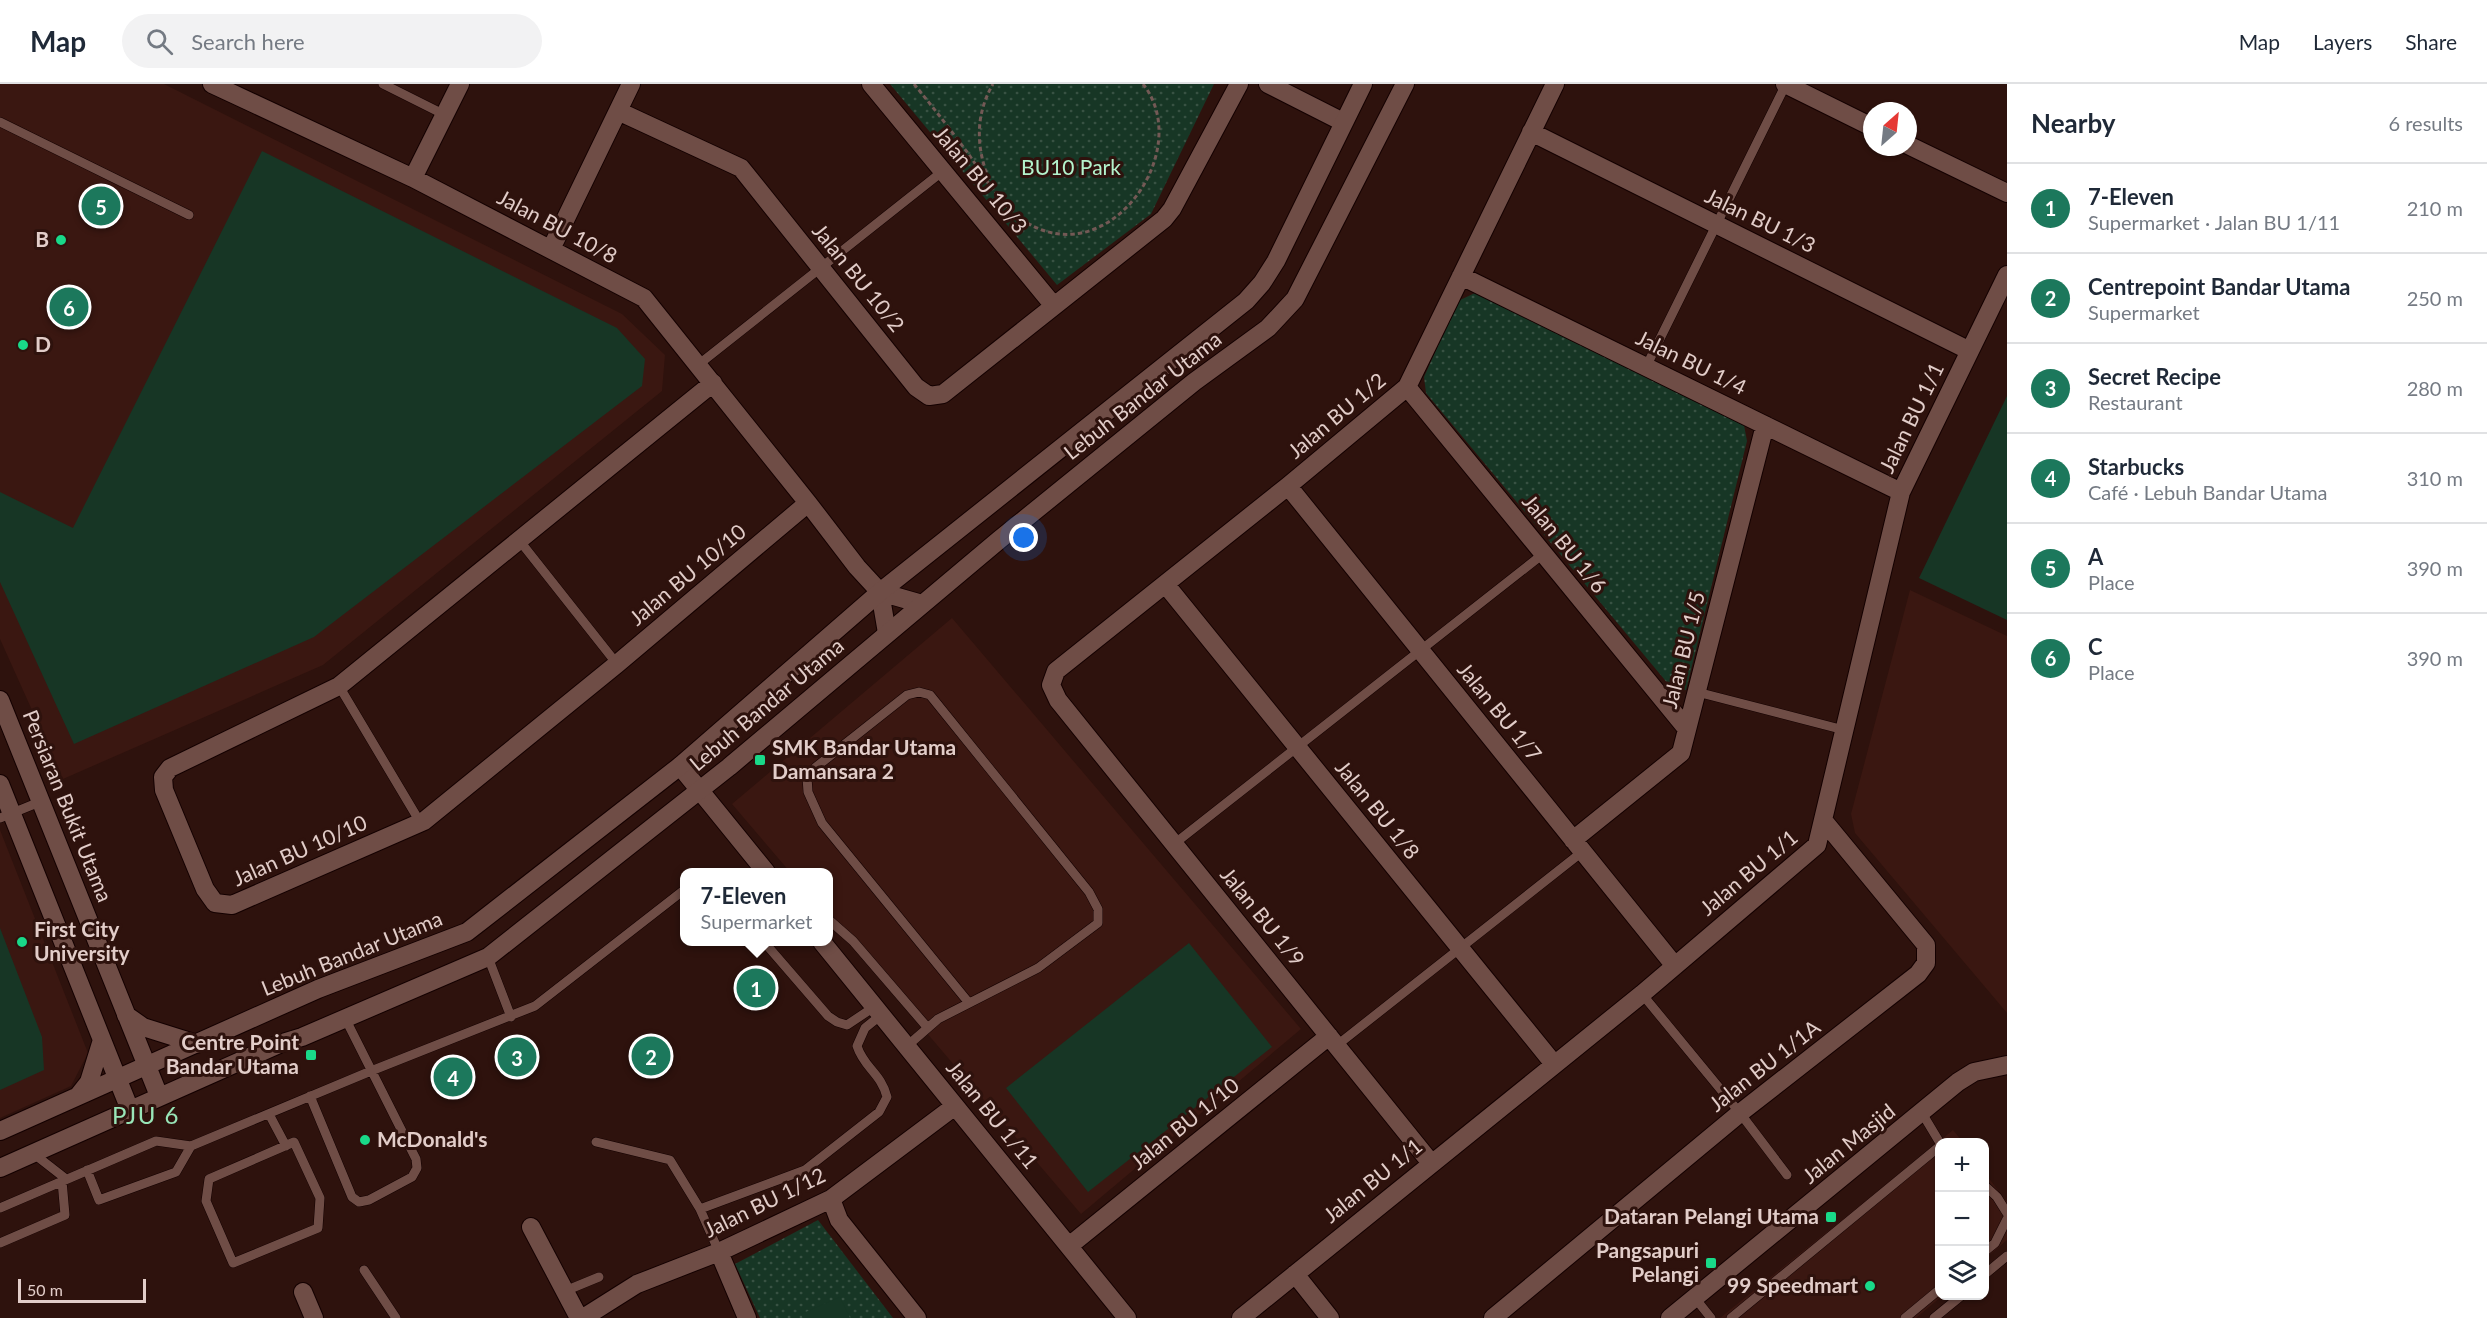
<!DOCTYPE html>
<meta charset="utf-8">
<style>
body{margin:0;font-family:Lato,sans-serif;background:#f2f2f3;color:#1f2937}
.controls{position:absolute;right:18px;bottom:18px;display:grid;overflow:hidden;border-radius:12px;box-shadow:0 2px 4px #0004}
.controls button{width:54px;height:54px;display:grid;place-items:center;padding:0;border:0;border-bottom:2px solid #e0e1e3;background:#fff;color:#1f2937;font:30px sans-serif}
.compass{position:absolute;left:1863px;top:18px;width:54px;height:54px;border-radius:50%;background:#fff;box-shadow:0 2px 4px #0004;rotate:27deg}
.scale{position:absolute;left:18px;bottom:15px;width:128px;box-sizing:border-box;padding-left:6px;border:3px solid #e2cdc9;border-top:0;font-size:16px;line-height:21px;white-space:nowrap;color:#e2cdc9;-webkit-text-stroke:4px #2e120d;paint-order:stroke}
.you{position:absolute;left:1024px;top:454px;width:21px;height:21px;margin:-15px;border:4px solid #fff;border-radius:50%;background:#1a73e8;box-shadow:0 0 0 9px #1a73e833}
.badge{display:grid;place-items:center;width:39px;height:39px;border-radius:50%;background:#1c785c;color:#fff;font-size:20px;font-weight:700}
.pin{position:absolute;translate:-50% -50%;border:3px solid #fff;box-shadow:0 2px 6px #0006}
.popup{position:absolute;left:680px;top:784px;width:153px;height:78px;box-sizing:border-box;display:grid;place-content:center;border-radius:12px;background:#fff;filter:drop-shadow(0 2px 4px #0005);font-size:20px;white-space:nowrap;color:#747a83}
.popup b{font-size:22px;color:#1f2937}
.popup::after{content:'';position:absolute;left:50%;top:100%;margin-left:-12px;border:12px solid transparent;border-top-color:#fff}
.list{margin:0;padding:0;list-style:none}
h2{display:flex;justify-content:space-between;align-items:center;height:78px;margin:0;padding:0 24px;font-size:26px}
h2 small{font-size:20px;font-weight:400;color:#747a83}
.list li{display:grid;grid-template-columns:39px 1fr auto;gap:18px;align-items:center;box-sizing:border-box;height:90px;padding:0 24px;border-top:2px solid #e0e1e3}
.list b{display:block;font-size:22px;white-space:nowrap}
.list p{margin:0;font-size:20px;white-space:nowrap;color:#747a83}
.list em{font-size:20px;font-style:normal;color:#747a83}
.icon{flex:none;width:33px;height:33px;fill:none;stroke:currentColor;stroke-width:2;stroke-linecap:round;stroke-linejoin:round}
.map{position:relative;flex:none;width:2007px;height:1234px;overflow:hidden}
header{display:flex;align-items:center;gap:36px;box-sizing:border-box;height:84px;padding:0 30px;background:#fff;border-bottom:2px solid #e0e1e3}
header strong{font-size:28px}
nav{display:flex;gap:33px;margin-inline-start:auto;font-size:21px}
.search{width:420px;height:54px;background:#f2f2f3;display:flex;align-items:center;gap:15px;box-sizing:border-box;padding:0 21px;border-radius:33px;color:#747a83;font-size:22px}
main{display:flex}
aside{flex:1;background:#fff}
.map>svg:first-child{display:block}
.built{fill:#3a1711}
.grass{fill:url(#grass-dots)}
.garden{fill:#173625}
.lines{fill:none;stroke-linecap:round;stroke-linejoin:round}
.lane-casing{stroke:#140000;stroke-width:10}
.street-casing{stroke:#140000;stroke-width:20}
.secondary-casing{stroke:#140000;stroke-width:20}
.path{stroke:#735955;stroke-width:3;stroke-dasharray:4.5 3;stroke-linecap:butt}
.lane{stroke:#6f4d46;stroke-width:9}
.street{stroke:#6f4d46;stroke-width:18}
.secondary{stroke:#6f4d46;stroke-width:18}
.poi-dot{fill:#19d989;stroke:#2e120d;stroke-width:2}
.labels{text-anchor:middle;stroke-width:6;stroke-linejoin:round;paint-order:stroke}
.park-label{font-size:21px;fill:#b3f3cc;stroke:#2e120d}
.street-label{font-size:21px;fill:#e2cdc9;stroke:#2e120d}
.poi-label{font-size:21px;font-weight:bold;fill:#e2cdc9;stroke:#2e120d;text-anchor:end}
.quarter-label{font-size:24px;letter-spacing:1.5px;fill:#99e6b8;stroke:#2e120d}
</style>
<header>
<strong>Map</strong>
<div class="search"><svg class="icon" aria-label="search" viewBox="0 0 24 24"><circle cx="10" cy="10" r="6"/><path d="M15 15l6 6"/></svg>Search here</div>
<nav><a>Map</a><a>Layers</a><a>Share</a></nav>
</header>
<main>
<div class="map">
<svg width="2007" height="1234" viewBox="0 0 2007 1234">
<defs>
<pattern id="grass-dots" width="8" height="8" patternUnits="userSpaceOnUse" patternTransform="scale(1.5)"><rect width="8" height="8" fill="#173625"/><path d="M2 2h.1M6 6h.1" fill="none" stroke="#385243" stroke-width="1.8" stroke-linecap="round"/></pattern>
</defs>
<rect width="100%" height="100%" fill="#2e120d"/>
<path class="built" d="M0,0H164L622,230L665,271L662,307L323,581L63,695L0,555Z
M1910,506L2007,552V929L1855,749L1851,730Z
M952,534L1301,945L1081,1130L828,833V788H790L732,720Z
M0,746L88,969L71,1002L0,1034Z
M1953,1046L1963,1058H1940V1212H1942L1916,1234H1720Z
M1984,1088L2007,1118V1156L1985,1175Z"/>
<path class="grass" d="M890,0H1214L1151,130L1057,201Z
M1477,208L1744,341L1747,357L1686,606L1674,607L1426,309L1424,293L1458,217Z
M818,1136L893,1234H760L735,1180Z"/>
<path class="garden" d="M262,67L617,244L645,275L642,302L314,553L74,660L0,498V408L73,444Z
M2007,312V536L1919,494Z
M0,844L42,953L44,986L0,1006Z
M1189,859L1272,963L1088,1108L1006,1004Z
M840,1213L850,1234H803L801,1230Z"/>
<g class="lines">
<defs>
<path id="lane" d="M383,0L445,31
M0,38L189,131
M698,281L943,87
M1646,283L1786,0
M519,456L617,580
M339,602L420,738
M1697,608L1844,646
M0,734L42,717
M1174,760L1543,470
M828,835L853,857L927,943
M764,858L828,932L837,938L847,941L874,923
M488,873L511,933
M1642,910L1740,1029L1787,1091
M907,962L938,935L1038,884L1098,839V825L1089,808L930,611L919,608L907,611L816,683L807,693L808,708L822,739L969,919
M1336,962L1582,768
M310,1012L352,1113L359,1118L369,1116L412,1093L417,1084L416,1075L345,934
M1922,1029L1940,1059
M269,1030L286,1062
M294,1058L320,1114L318,1144L233,1179L206,1117L209,1095Z
M596,1058L670,1076L700,1125
M34,1070L66,1095
M87,1086L99,1116L176,1088L191,1062
M1984,1101L1997,1113L2007,1129
M0,1124L156,1057L191,1062L371,987L535,922L684,806
M0,1159L65,1131L62,1097
M719,1168L700,1125L805,1086L879,1028L887,1013C881,989 864,984 857,962L865,944L881,931
M1984,1168L1995,1159L2007,1135
M364,1186L396,1234
M1984,1191L2007,1172
M565,1207L599,1193
M1695,1214L1711,1234
M1731,1234L1940,1062
M1905,1234L1940,1205
M1934,1234L1961,1212"/>
<path id="street" d="M212,0L413,94L644,214L808,419L857,483L880,508L887,549
M871,0L1054,222
M1268,0L1343,38
M1785,0L1872,43
M618,27L741,84L916,303L929,312L943,310L1164,135L1172,125L1239,0
M1531,48L1970,267
M1908,61L2007,109
M413,94L460,0
M551,165L631,0
M1461,192L1901,408
M713,299L339,602L170,684L163,693L164,706L205,805L215,819L232,821L424,737L617,580L808,419
M1407,303L1687,645
M1288,402L1675,882
M1166,501L1554,980
M880,508L922,520
M680,682L766,788
M1573,756L1681,669L1765,341
M822,858L1127,1234
M1431,1079L1058,616L1051,601L1056,587L1288,402L1407,303L1555,0
M831,1115L839,1136L917,1234
M531,1143L579,1234
M1069,1162L1329,952
M719,1168L747,1234
M1295,1190L1330,1234
M303,1208L314,1234
M583,1234L637,1200L719,1168L831,1115L955,1022
M1241,1234L1642,910L1817,761L1901,408L2007,191
M1493,1234L1740,1029L1918,890L1926,879V861L1823,736"/>
<path id="secondary" d="M0,616L159,1012
M0,700L130,1026
M126,931L143,943L197,960
M78,1012L89,998L102,956
M0,1047L318,905L467,848L680,682L880,508L1246,217L1262,199L1276,177L1363,0
M0,1084L279,960L302,953L488,873L729,683L999,456L1194,298L1268,244L1295,215L1405,0
M1670,1234L1958,998L1974,988L2007,981"/>
</defs>
<use href="#lane" class="lane-casing"/>
<use href="#street" class="street-casing"/>
<use href="#secondary" class="secondary-casing"/>
<path class="path" d="M914,0C932,22 950,45 967,68C987,96 1008,134 1042,146C1120,174 1192,62 1143,0
M989,96C976,63 975,31 993,0"/>
<use href="#lane" class="lane"/>
<use href="#street" class="street"/>
<use href="#secondary" class="secondary"/>
</g>
<g class="poi-dot">
<circle cx="61" cy="156" r="6"/>
<circle cx="23" cy="261" r="6"/>
<rect x="754" y="670" width="12" height="12" rx="3"/>
<circle cx="22" cy="858" r="6"/>
<rect x="305" y="965" width="12" height="12" rx="3"/>
<circle cx="365" cy="1056" r="6"/>
<rect x="1825" y="1127" width="12" height="12" rx="3"/>
<rect x="1705" y="1173" width="12" height="12" rx="3"/>
<circle cx="1870" cy="1202" r="6"/>
</g>
<g class="labels">
<g class="park-label">
<text x="1071" y="91">BU10 Park</text>
</g>
<g class="street-label">
<text transform="translate(980 96) rotate(50)" y="7">Jalan BU 10/3</text>
<text transform="translate(1760 137) rotate(26)" y="7">Jalan BU 1/3</text>
<text transform="translate(557 143) rotate(28)" y="7">Jalan BU 10/8</text>
<text transform="translate(858 194) rotate(51)" y="7">Jalan BU 10/2</text>
<text transform="translate(1691 279) rotate(26)" y="7">Jalan BU 1/4</text>
<text transform="translate(1143 312) rotate(-38)" y="7">Lebuh Bandar Utama</text>
<text transform="translate(1337 332) rotate(-40)" y="7">Jalan BU 1/2</text>
<text transform="translate(1912 334) rotate(-64)" y="7">Jalan BU 1/1</text>
<text transform="translate(1564 460) rotate(51)" y="7">Jalan BU 1/6</text>
<text transform="translate(688 491) rotate(-40)" y="7">Jalan BU 10/10</text>
<text transform="translate(1684 566) rotate(-76)" y="7">Jalan BU 1/5</text>
<text transform="translate(767 621) rotate(-40)" y="7">Lebuh Bandar Utama</text>
<text transform="translate(1499 628) rotate(51)" y="7">Jalan BU 1/7</text>
<text transform="translate(67 722) rotate(68)" y="7">Persiaran Bukit Utama</text>
<text transform="translate(1377 726) rotate(51)" y="7">Jalan BU 1/8</text>
<text transform="translate(300 767) rotate(-24)" y="7">Jalan BU 10/10</text>
<text transform="translate(1749 789) rotate(-40)" y="7">Jalan BU 1/1</text>
<text transform="translate(1262 833) rotate(51)" y="7">Jalan BU 1/9</text>
<text transform="translate(352 870) rotate(-22)" y="7">Lebuh Bandar Utama</text>
<text transform="translate(1765 982) rotate(-38)" y="7">Jalan BU 1/1A</text>
<text transform="translate(992 1031) rotate(51)" y="7">Jalan BU 1/11</text>
<text transform="translate(1185 1040) rotate(-39)" y="7">Jalan BU 1/10</text>
<text transform="translate(1849 1060) rotate(-39)" y="7">Jalan Masjid</text>
<text transform="translate(1373 1097) rotate(-39)" y="7">Jalan BU 1/1</text>
<text transform="translate(765 1119) rotate(-26)" y="7">Jalan BU 1/12</text>
</g>
<g class="poi-label">
<text x="49" y="163">B</text>
<text x="35" y="268" text-anchor="start">D</text>
<text x="772" y="671" text-anchor="start">SMK Bandar Utama<tspan x="772" dy="24">Damansara 2</tspan></text>
<text x="34" y="853" text-anchor="start">First City<tspan x="34" dy="24">University</tspan></text>
<text x="299" y="966">Centre Point<tspan x="299" dy="24">Bandar Utama</tspan></text>
<text x="377" y="1063" text-anchor="start">McDonald's</text>
<text x="1819" y="1140">Dataran Pelangi Utama</text>
<text x="1699" y="1174">Pangsapuri<tspan x="1699" dy="24">Pelangi</tspan></text>
<text x="1858" y="1209">99 Speedmart</text>
</g>
<g class="quarter-label">
<text x="146" y="1040">PJU 6</text>
</g>
</g>
</svg>
<div class="controls">
<button>+</button>
<button>−</button>
<button><svg class="icon" aria-label="layers" viewBox="0 0 24 24"><path d="M12 4l9 5-9 5-9-5zM3 14l9 5 9-5"/></svg></button>
</div>
<svg class="compass" viewBox="-18 -18 36 36"><path d="M0-13l5 13h-10z" fill="#e53935"/><path d="M0 13l5-13h-10z" fill="#747a83"/></svg>
<div class="scale">50 m</div>
<div class="you"></div>
<div class="pin badge" style="left:756px;top:904px">1</div>
<div class="popup"><b>7-Eleven</b>Supermarket</div>
<div class="pin badge" style="left:651px;top:972px">2</div>
<div class="pin badge" style="left:517px;top:973px">3</div>
<div class="pin badge" style="left:453px;top:993px">4</div>
<div class="pin badge" style="left:101px;top:122px">5</div>
<div class="pin badge" style="left:69px;top:223px">6</div>
</div>
<aside>
<h2>Nearby<small>6 results</small></h2>
<ul class="list">
<li><span class="badge">1</span><div><b>7-Eleven</b><p>Supermarket · Jalan BU 1/11</p></div><em>210 m</em></li>
<li><span class="badge">2</span><div><b>Centrepoint Bandar Utama</b><p>Supermarket</p></div><em>250 m</em></li>
<li><span class="badge">3</span><div><b>Secret Recipe</b><p>Restaurant</p></div><em>280 m</em></li>
<li><span class="badge">4</span><div><b>Starbucks</b><p>Café · Lebuh Bandar Utama</p></div><em>310 m</em></li>
<li><span class="badge">5</span><div><b>A</b><p>Place</p></div><em>390 m</em></li>
<li><span class="badge">6</span><div><b>C</b><p>Place</p></div><em>390 m</em></li>
</ul>
</aside>
</main>
